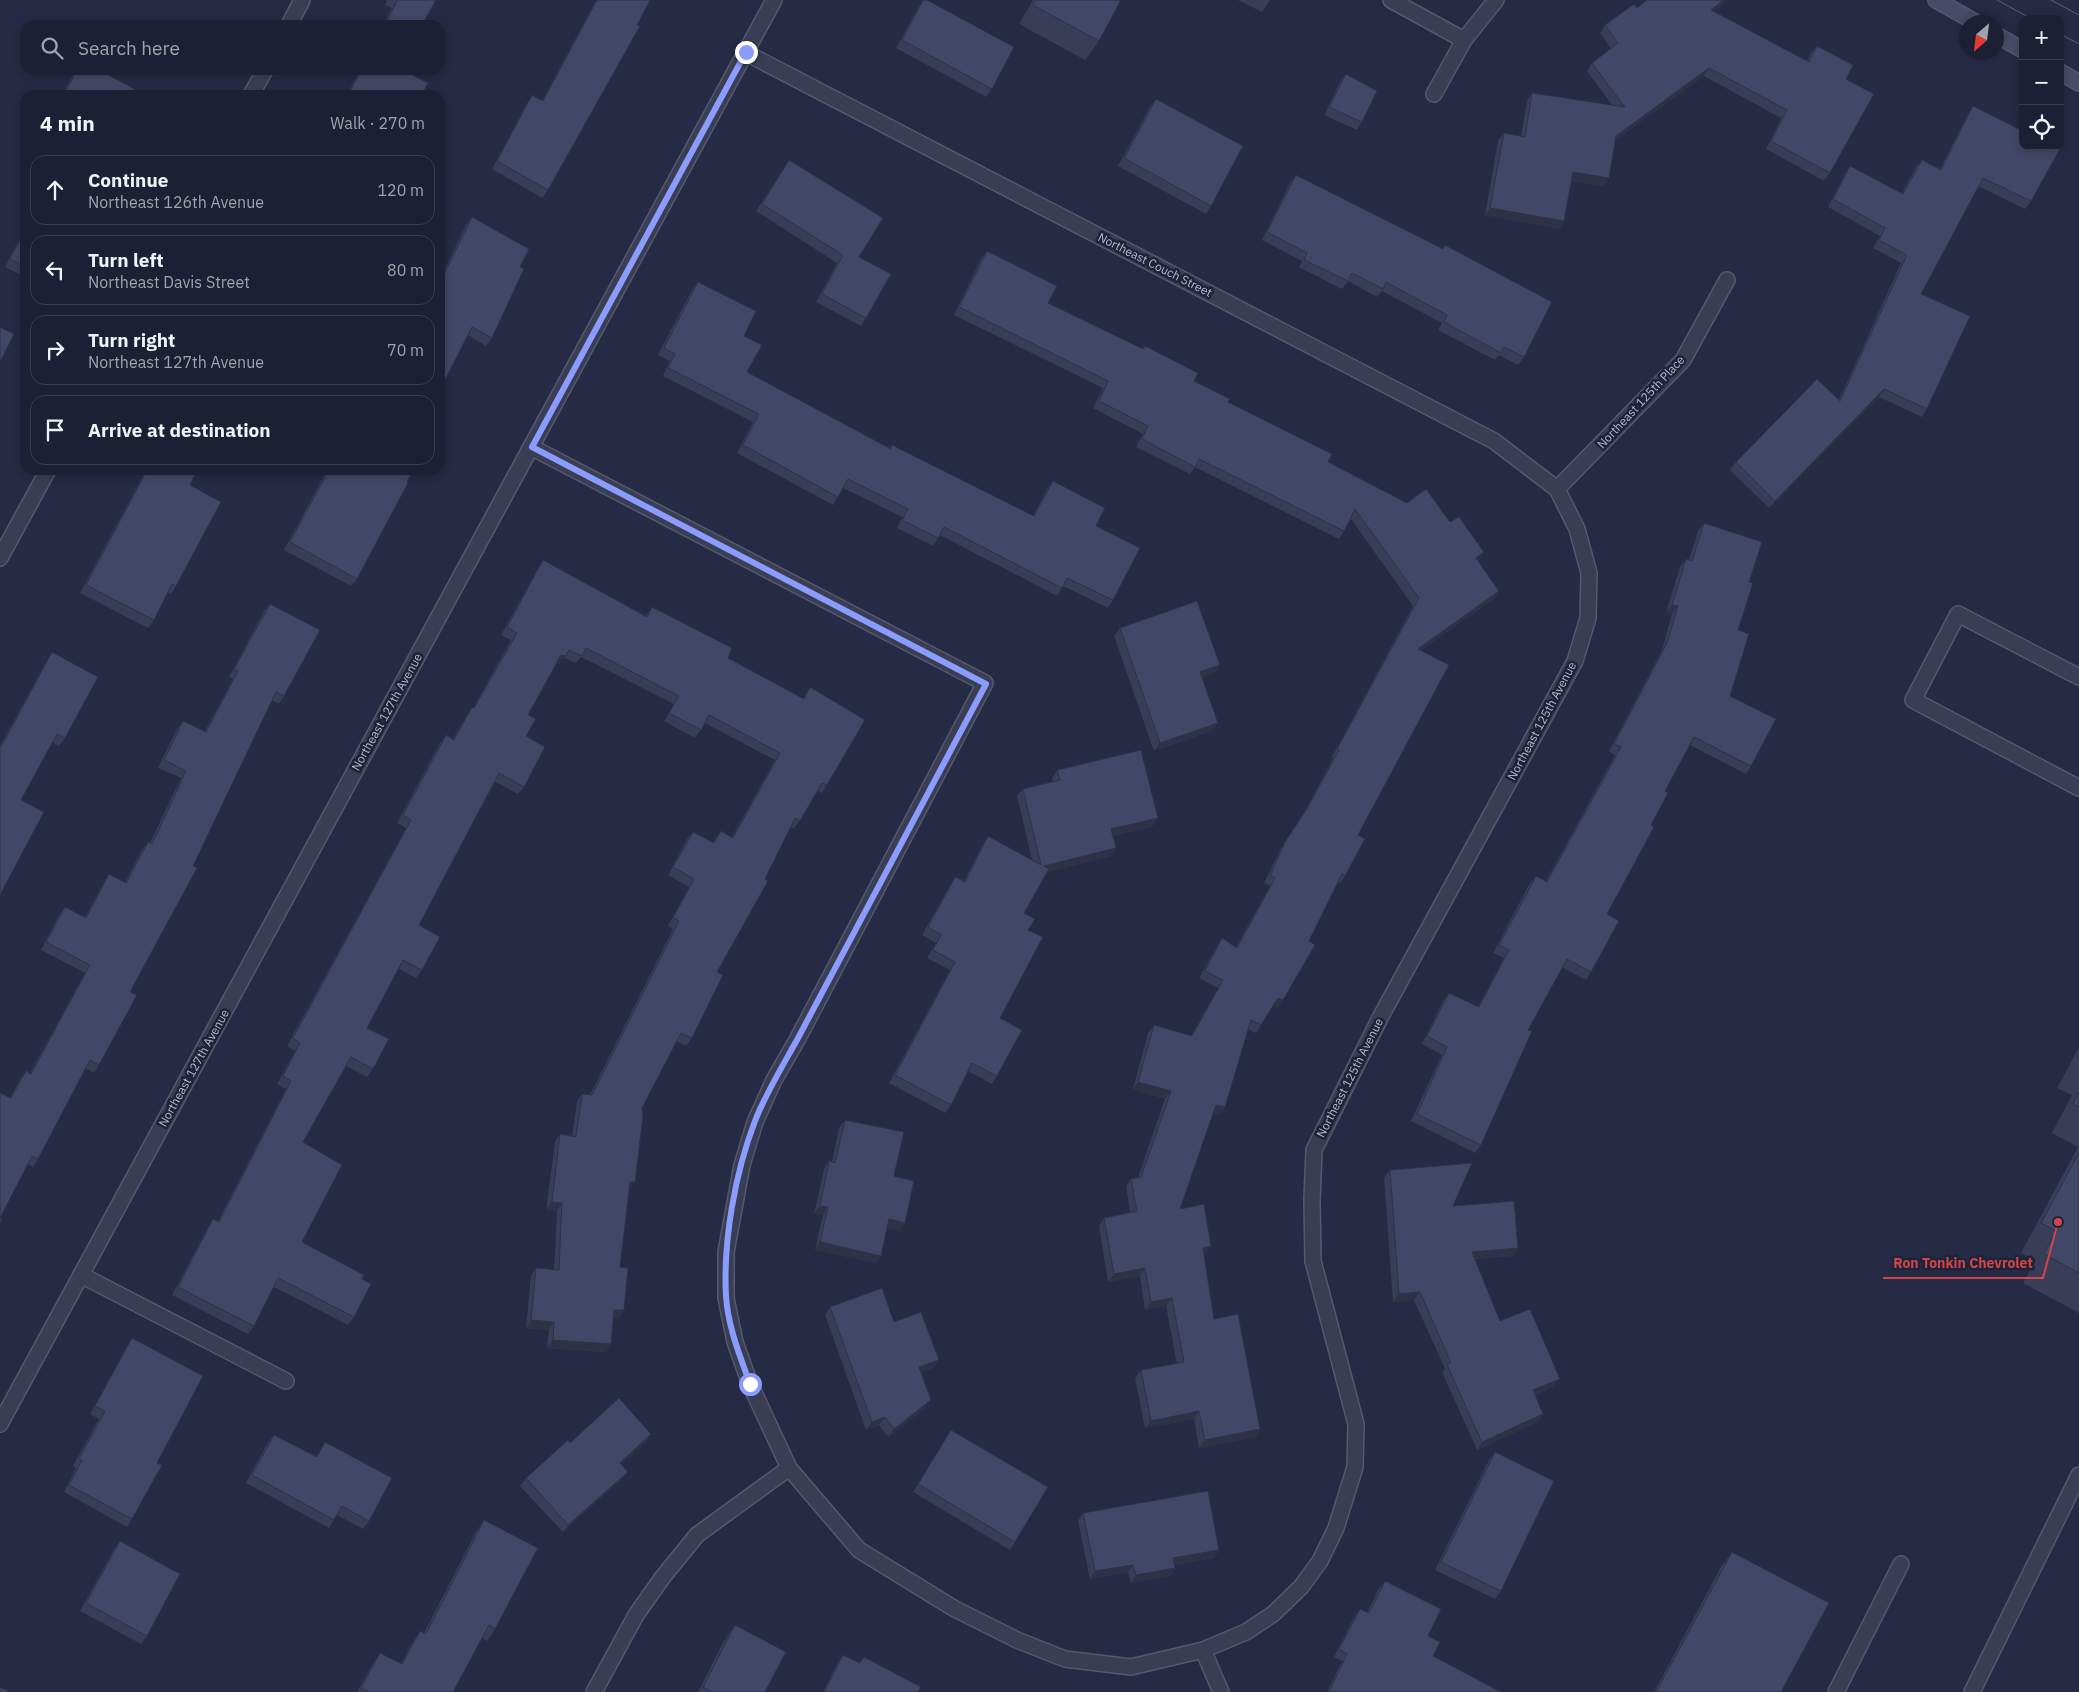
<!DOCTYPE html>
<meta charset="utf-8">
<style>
body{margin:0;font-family:"IBM Plex Sans",sans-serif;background:#292d40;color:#f1f3f6}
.controls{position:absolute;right:15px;top:15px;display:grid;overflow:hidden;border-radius:10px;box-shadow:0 2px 8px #0003}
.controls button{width:45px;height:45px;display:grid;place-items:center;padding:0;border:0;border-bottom:1px solid #3a3e4f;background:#1c2034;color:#f1f3f6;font:25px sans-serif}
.compass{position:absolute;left:1959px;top:15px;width:45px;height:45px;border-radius:50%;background:#1c2034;box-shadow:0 2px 8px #0003;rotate:208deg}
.stop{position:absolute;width:15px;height:15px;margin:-11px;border:4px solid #8b9cff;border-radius:50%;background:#fff}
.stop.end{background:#8b9cff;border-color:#fff;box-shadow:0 1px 5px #0008}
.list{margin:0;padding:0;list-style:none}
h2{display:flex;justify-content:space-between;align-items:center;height:65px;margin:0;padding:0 20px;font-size:21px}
h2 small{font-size:16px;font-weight:400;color:#a0a3ac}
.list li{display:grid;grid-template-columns:32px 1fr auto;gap:15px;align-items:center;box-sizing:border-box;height:70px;margin:0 10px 10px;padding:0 10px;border:1px solid #3a3e4f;border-radius:15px}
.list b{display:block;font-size:19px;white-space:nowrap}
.list p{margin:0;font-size:16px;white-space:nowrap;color:#a0a3ac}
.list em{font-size:16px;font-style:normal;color:#a0a3ac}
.icon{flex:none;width:28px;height:28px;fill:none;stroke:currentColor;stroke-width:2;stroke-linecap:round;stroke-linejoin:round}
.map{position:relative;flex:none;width:2079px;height:1692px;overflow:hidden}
.search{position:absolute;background:#1c2034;box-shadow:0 2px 8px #0003;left:20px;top:20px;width:425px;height:55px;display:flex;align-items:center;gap:12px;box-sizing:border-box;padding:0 18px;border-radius:15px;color:#a0a3ac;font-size:19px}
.panel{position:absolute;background:#1c2034;box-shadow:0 2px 8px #0003;left:20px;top:90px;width:425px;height:385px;border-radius:15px}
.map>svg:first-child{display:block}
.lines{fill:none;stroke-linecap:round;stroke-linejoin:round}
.lane-casing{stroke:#55596f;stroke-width:18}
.street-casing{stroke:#55596f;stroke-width:18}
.secondary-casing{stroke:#55596f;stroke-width:18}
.lane{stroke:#393e55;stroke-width:15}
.street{stroke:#393e55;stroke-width:15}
.secondary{stroke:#474b68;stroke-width:15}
.tram{stroke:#5b617c;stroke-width:1}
.wall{fill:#383d58}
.shaded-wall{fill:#2e3247}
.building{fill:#414766;stroke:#2e3247}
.route{stroke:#8b9cff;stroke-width:6}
.labels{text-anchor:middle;stroke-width:5;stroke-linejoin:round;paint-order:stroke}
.street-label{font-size:12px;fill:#b7bace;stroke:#1e233a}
.leader{fill:none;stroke:#d04549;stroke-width:2}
.callout-dot{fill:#d04549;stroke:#1e233a;stroke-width:2}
.callout-label{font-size:14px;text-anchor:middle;font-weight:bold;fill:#d04549;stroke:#1e233a;stroke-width:5;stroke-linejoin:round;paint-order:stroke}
</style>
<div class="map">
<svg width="2079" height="1692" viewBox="0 0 2079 1692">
<rect width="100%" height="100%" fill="#252b45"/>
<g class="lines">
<defs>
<path id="lane" d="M1391,0L1464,40
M2079,677L1958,614L1913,700L2079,788
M81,1275L286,1381
M1836,1692L1901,1564
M1972,1692L2079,1475"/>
<path id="street" d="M289,25L302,0
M1434,94L1464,40L1496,0
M251,95L265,70
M531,447L985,683L797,1040L774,1080L755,1122L742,1165L726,1252V1298L735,1342L750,1384L789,1468L859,1550L955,1609L1017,1640L1065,1659L1131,1667L1203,1650L1246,1632L1273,1614L1301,1587L1320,1561L1336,1528L1355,1467L1356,1424L1313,1261L1312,1200L1314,1150L1381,1016L1575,661L1588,618L1589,573L1577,529L1557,489L1494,441L746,53
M1557,489L1683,360L1727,280
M0,558L48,470
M0,1424L774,0
M1203,1650L1221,1692
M594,1692L636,1615L662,1578L697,1535L789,1468"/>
<path id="secondary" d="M1936,0L1975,22
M1996,35L2023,50
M2060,72L2079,83"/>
</defs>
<use href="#lane" class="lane-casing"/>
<use href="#street" class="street-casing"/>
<use href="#secondary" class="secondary-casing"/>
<use href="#lane" class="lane"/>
<use href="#street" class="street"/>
<use href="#secondary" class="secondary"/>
<path class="tram" d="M1997,0L2032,19
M2051,0L2079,15
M2060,34L2079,44"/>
</g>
<path class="wall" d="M387,0H436L422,25H383L392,8L385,5Z
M596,0H650L548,190L542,198L492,169L527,103L532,95L542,101Z
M923,0L992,89L986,97L896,48L919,6Z
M1033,0H1121L1099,41L1085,60L1019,24Z
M1238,0H1270L1262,12Z
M1647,0H1727L1724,4L1714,11L1807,61L1811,53L1817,46L1846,79L1830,173L1824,181L1766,149L1781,118L1704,76L1615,140L1603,186L1572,181L1564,221L1559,229L1485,215L1498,141L1504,133L1521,136L1527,101L1532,93L1612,105L1587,71L1592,63L1611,49L1600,33L1605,25L1637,8Z
M76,70H99L141,95H62Z
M360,70H403L422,95H347Z
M1346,74L1362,122L1357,130L1324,115L1340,82Z
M1156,99L1211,206L1206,214L1118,166L1150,107Z
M1973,106L2031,201L2025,209L1978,186L1921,294L1927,409L1922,417L1879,397L1769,508L1730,470L1736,462L1839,400L1901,263L1873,248L1880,236L1828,207L1845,174L1850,166L1902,193L1916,167L1922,160L1940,169L1968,114Z
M789,160L859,257L866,318L861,326L816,302L837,263L756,211Z
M1296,175L1443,249L1445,245L1524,357L1518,365L1499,355L1495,360L1438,330L1442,323L1382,291L1377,297L1348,281L1342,289L1299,267L1302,261L1262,240L1290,183Z
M25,210V225L19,221Z
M472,217L520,267L492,338L486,346L468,335L440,390V279L466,225Z
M25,228V277L5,267Z
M987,251L1048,303L1194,381L1228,402L1328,462L1407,503L1450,522L1479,560H1478L1494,599L1421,650L1358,835L1345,876L1340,883L1338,882L1309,941L1278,1008L1273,1006L1256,1033L1248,1029L1225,1107L1219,1115L1213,1113L1180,1209L1206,1254H1204L1214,1319L1260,1429L1255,1437L1199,1448L1194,1419L1145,1428L1135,1378L1141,1370L1177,1364L1166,1306L1145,1310L1140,1276L1108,1282L1099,1226L1104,1218L1130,1212L1126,1186L1131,1179L1138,1177L1165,1099L1133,1089L1148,1033L1154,1025L1191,1036L1218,988L1199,978L1217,946L1222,938L1236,947L1270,886L1264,883L1280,850L1303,815L1333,758L1332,757L1413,606L1351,519L1344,531L1339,539L1195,467L1190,474L1136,447L1143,434L1093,408L1103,388L954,315L981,259Z
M698,282L744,336L747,372L890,448L892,445L1033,516L1047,489L1053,481L1096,526L1113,600L1108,608L1063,586L1057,596L940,535L933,546L897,528L902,517L843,488L833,505L737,453L753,422L663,376L670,361L658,355L692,290Z
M146,470H197L190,485L176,586L171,594L167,592L154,620L148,628L80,593Z
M327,470H413L357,579L351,586L284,550Z
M1704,523L1749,582L1738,630L1730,696L1751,766L1746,774L1690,745L1665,791L1651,825L1607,914L1591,972L1586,980L1562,967L1528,1030L1481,1145L1475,1153L1411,1121L1442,1055L1422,1044L1443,1001L1449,993L1478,1007L1504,958L1493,953L1530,883L1536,876L1546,881L1615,755L1609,751L1662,650L1672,614L1666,612L1680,567L1686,559L1689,560L1698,531Z
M543,560L646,616L652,607L728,658L803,698L810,687L827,785L822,793L818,791L794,829L791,827L717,972L692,1038L686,1046L676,1041L642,1108L635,1182L629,1190L620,1267L624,1310L619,1318H613L606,1352L547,1348L549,1330L526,1328L531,1276L536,1268L554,1270L557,1211L546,1210L555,1142L560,1134L572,1136L577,1101L582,1094L590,1095L673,929L668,926L689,887L668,875L687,839L693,832L713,842L721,831L732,837L775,760L705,723L695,738L664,721L674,704L581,657L576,663L564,658L560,664L557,663L528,715L524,787L518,794L495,782L419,925L422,970L416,978L399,969L367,1028L373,1069L367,1077L346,1066L303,1142L302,1242L362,1279L354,1317L348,1325L274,1287L254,1326L248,1334L172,1295L208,1227L213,1219L218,1221L286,1089L277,1084L295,1051L287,1046L406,828L397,823L440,743L446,735L453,739L467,715L472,707L473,708L511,640L501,635L538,568Z
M270,604L284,696L279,704L272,700L130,992L99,1065L94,1073L85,1068L38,1159L33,1167L27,1164L0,1218L10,1098L20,1079L26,1071L30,1073L85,973L41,950L59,915L65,907L85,917L104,882L109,874L125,882L142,850L148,842L150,843L181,778L158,768L177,729L183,721L205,731L233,679L229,677L264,611Z
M1120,628L1220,665L1214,673L1202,678L1218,723L1212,731L1154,751L1114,636Z
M52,652L65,738L59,746L52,742L21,800L0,895V746L47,660Z
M1057,770L1153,826L1113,836L1116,848L1111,856L1047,872L1024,913L1028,930L1000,1018L997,1076L992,1084L968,1071L951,1105L945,1113L889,1083L950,970L927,958L936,943L922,935L950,885L955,877L964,881L983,844L988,836L1032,860L1017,796L1023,789L1053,781L1052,778Z
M2079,1047V1313L2023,1283L2036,1260L2021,1253L2078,1147L2052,1133L2072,1095L2057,1088Z
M845,1120L894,1176L905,1223L900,1231L887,1228L881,1256L876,1263L815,1250L823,1215L814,1214L824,1169L829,1161L832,1162L839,1128Z
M1390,1170L1453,1206L1518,1248L1513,1256L1475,1259L1500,1321L1554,1386L1535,1395L1543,1414L1538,1422L1477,1450L1442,1372L1445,1369L1414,1300L1393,1302L1384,1178Z
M830,1307L933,1368L920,1372L925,1408L888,1437L879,1425L866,1430L825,1315Z
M132,1338L157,1463L132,1519L127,1527L64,1492L76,1468L73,1466L99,1419L90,1414L127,1346Z
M951,1430L1015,1542L1010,1550L913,1492Z
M651,1434L646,1442L621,1465L628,1472L622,1479L563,1532L520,1486L526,1478L570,1443Z
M274,1435L316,1457L325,1442L369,1521L363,1529L337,1515L329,1528L246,1483L268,1442Z
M1495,1452L1501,1591L1495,1599L1435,1570L1489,1460Z
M1083,1513L1219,1550L1214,1558L1175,1565V1568L1170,1576L1131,1583L1128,1572L1090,1579L1078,1521Z
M484,1520L495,1629L487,1641L482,1638L453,1692H357L372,1665L380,1653L401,1664L412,1643L420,1631L424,1633L476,1532Z
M120,1541L147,1636L141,1644L80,1611L114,1549Z
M1732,1552L1781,1692H1654L1721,1567Z
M1385,1581L1428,1636L1433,1656L1501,1692H1327L1342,1661L1334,1657L1354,1617L1360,1609L1367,1613L1379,1588Z
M735,1625L765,1692H698L724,1641Z
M843,1655L859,1663L864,1657L918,1692H823L838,1662Z"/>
<path class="shaded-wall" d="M1724,0H1727L1724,4L1706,17L1711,10Z
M1709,68L1704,76L1610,144L1616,136Z
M1573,172L1609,178L1603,186L1568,180Z
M1490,208L1564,221L1559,229L1485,215Z
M1884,389L1879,397L1769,508L1775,501Z
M1484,552L1479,560L1470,565L1476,558Z
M1499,591L1494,599L1412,656L1418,649Z
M1672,605L1678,606L1672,614L1666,612Z
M561,655L566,656L560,664L556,662Z
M1220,665L1214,673L1195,680L1200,672Z
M1218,723L1212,731L1154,751L1160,743Z
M1158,818L1153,826L1106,837L1111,829Z
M1116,848L1111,856L1038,874L1044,866Z
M1278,998L1283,1000L1278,1008L1272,1006Z
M1138,1082L1171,1091L1165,1099L1133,1089Z
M1216,1105L1225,1107L1219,1115L1210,1113Z
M630,1182H635L629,1190H624Z
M552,1202L562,1203L557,1211L546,1210Z
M820,1206L828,1207L823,1215L814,1214Z
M889,1219L905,1223L900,1231L884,1227Z
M820,1242L881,1256L876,1263L815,1250Z
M1211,1246L1206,1254L1197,1256L1203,1248Z
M1518,1248L1513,1256L1466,1259L1472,1252Z
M1145,1268L1140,1276L1108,1282L1114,1274Z
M1420,1292L1414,1300L1393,1302L1399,1294Z
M1172,1298L1166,1306L1145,1310L1151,1302Z
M614,1310H624L619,1318L609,1317Z
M531,1320L554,1322L549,1330L526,1328Z
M553,1340L611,1344L606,1352L547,1348Z
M939,1360L933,1368L913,1375L919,1367Z
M1560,1379L1554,1386L1527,1398L1533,1390Z
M931,1400L925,1408L888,1437L894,1429Z
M1199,1411L1194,1419L1145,1428L1151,1421Z
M1543,1414L1538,1422L1477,1450L1482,1442Z
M885,1417L879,1425L866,1430L872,1422Z
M1260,1429L1255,1437L1199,1448L1205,1440Z
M651,1434L646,1442L615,1471L620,1463Z
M628,1472L622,1479L563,1532L568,1525Z
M1219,1550L1214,1558L1168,1566L1173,1558Z
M1133,1565L1128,1572L1090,1579L1095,1571Z
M1175,1568L1170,1576L1131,1583L1136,1575Z"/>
<path class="building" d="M396,0H436L422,25H385L397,1Z
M597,0H650L637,25L640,26L548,190L497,161L532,95L543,101Z
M923,0H927L1014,47L992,89L902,40Z
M1036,0H1121L1099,41L1033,5Z
M1647,0H1724L1711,10L1809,62L1817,46L1853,65L1846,79L1874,94L1830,173L1771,141L1787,110L1709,68L1616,136L1609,178L1573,172L1564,221L1490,208L1504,133L1525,137L1532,93L1625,107L1592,63L1618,43L1605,25L1634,4L1637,8Z
M77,70H99L142,93L141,95H64Z
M361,70H403L428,83L422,95H348Z
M1346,74L1377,91L1362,122L1329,107Z
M1156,99L1243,146L1211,206L1124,158Z
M1973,106L2023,131V146H2054L2060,149L2031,201L1983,178L1921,294L1970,316L1927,409L1884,389L1775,501L1736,462L1817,379L1840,401L1907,255L1879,240L1885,228L1833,199L1850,166L1903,194L1922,160L1941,170Z
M789,160L883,218L859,257L891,274L866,318L822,294L843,255L762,204Z
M1296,175L1443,249L1445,245L1552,302L1524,357L1504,347L1501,353L1444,322L1447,315L1386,282L1383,289L1352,273L1348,281L1304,260L1307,253L1267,232Z
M472,217L529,249L520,267L524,269L492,338L472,327L440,390V282Z
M25,230V266L10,259Z
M987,251L1057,286L1048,303L1143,349L1145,346L1198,373L1194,381L1230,399L1228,402L1332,454L1328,462L1407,503L1426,489L1450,522L1459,517L1484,552L1476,558L1499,591L1418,649L1449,665L1358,835L1365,839L1345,876L1342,874L1309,941L1315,945L1283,1000L1278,998L1261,1025L1251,1020L1225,1107L1216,1105L1180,1209L1204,1204L1211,1246L1203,1248L1214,1319L1238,1314L1260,1429L1205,1440L1199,1411L1151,1421L1141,1370L1184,1362L1172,1298L1151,1302L1145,1268L1114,1274L1104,1218L1137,1211L1131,1179L1141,1177L1171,1091L1138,1082L1154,1025L1192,1036L1223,980L1205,971L1222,938L1237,948L1275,878L1270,875L1285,842L1308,807L1339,750L1337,749L1419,598L1355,509L1344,531L1199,459L1195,467L1142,439L1148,426L1099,401L1108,381L959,307Z
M698,282L756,311L744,336L762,345L747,372L891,449L892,445L1034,516L1053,481L1105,508L1096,526L1140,548L1113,600L1067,578L1062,588L944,527L938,538L902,520L908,509L848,479L838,497L743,445L759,414L668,368L675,354L664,348Z
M0,327L14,334L0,362Z
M147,470H197L190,485L221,502L176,586L172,584L154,620L86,585Z
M329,470H413L407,482L408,483L357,579L290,542Z
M1704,523L1762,542L1749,582L1753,583L1738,630L1749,634L1730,696L1776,719L1751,766L1694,737L1665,791L1668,793L1651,825L1654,827L1607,914L1619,921L1591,972L1567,959L1528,1030L1532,1031L1481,1145L1417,1114L1447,1047L1427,1036L1449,993L1479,1007L1509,950L1499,945L1536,876L1547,882L1621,747L1614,744L1667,643L1678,606L1672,605L1686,559L1692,561Z
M543,560L647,617L652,607L732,648L728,658L804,699L810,687L865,720L827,785L822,783L800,821L795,818L765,879L768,881L717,972L723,975L692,1038L681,1033L642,1108L643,1117L635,1182H630L620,1267L628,1268L624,1310H614L611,1344L553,1340L554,1322L531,1320L536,1268L559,1270L562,1203L552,1202L560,1134L576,1137L582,1094L592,1095L679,921L673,918L694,879L673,867L693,832L714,843L721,831L733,838L780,753L709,715L701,730L669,713L679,696L586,648L582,656L569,650L566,656L561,655L528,715L536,719L526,736L545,747L524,787L499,773L419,925L440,937L422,970L403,960L367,1028L389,1039L373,1069L351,1057L303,1142L342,1165L302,1242L364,1275L362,1279L371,1284L354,1317L278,1278L254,1326L178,1287L213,1219L219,1222L291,1081L283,1076L300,1043L293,1038L411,820L403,815L446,735L454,740L472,707L474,708L517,633L507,627Z
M1197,601L1220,665L1200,672L1218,723L1160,743L1120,628Z
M270,604L320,630L284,696L276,692L193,866L197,868L130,992L137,995L99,1065L90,1060L38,1159L32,1156L0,1218L2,1219L0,1224V1093L11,1098L26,1071L31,1074L90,965L46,942L65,907L86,918L109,874L126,883L148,842L152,844L186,771L164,760L183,721L206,732L238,671L234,669Z
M52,652L98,677L65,738L57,734L21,800L44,812L0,895V749Z
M1141,750L1158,818L1111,829L1116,848L1044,866L1049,869L1024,913L1035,919L1028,930L1043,937L1000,1018L1022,1030L997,1076L972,1063L951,1105L895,1075L955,962L933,950L941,935L928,927L955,877L965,882L988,836L1041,865L1023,789L1060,780L1057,770Z
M2079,1092V1107L2073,1104Z
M845,1120L904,1132L894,1176L914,1181L905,1223L889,1219L881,1256L820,1242L828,1207L820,1206L829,1161L835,1163Z
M2079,1153V1273L2044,1254L2056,1231L2041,1223Z
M1472,1163L1453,1206L1514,1201L1518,1248L1472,1252L1500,1321L1530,1309L1560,1379L1533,1390L1543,1414L1482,1442L1447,1365L1451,1363L1420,1292L1399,1294L1390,1170Z
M882,1288L894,1322L921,1312L939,1360L919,1367L931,1400L894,1429L885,1417L872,1422L830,1307Z
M132,1338L203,1376L157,1463L162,1465L132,1519L69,1485L82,1460L79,1459L105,1411L95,1406Z
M619,1398L651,1434L620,1463L628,1472L568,1525L526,1478L568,1440L570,1443Z
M951,1430L1048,1487L1015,1542L918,1484Z
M274,1435L317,1457L325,1442L392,1478L369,1521L342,1506L334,1520L252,1475Z
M1495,1452L1554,1481L1501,1591L1441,1562Z
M1208,1491L1219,1550L1173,1558L1175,1568L1136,1575L1133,1565L1095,1571L1083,1513Z
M484,1520L538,1548L495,1629L489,1625L453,1692H370L361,1688L380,1653L402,1664L420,1631L426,1634Z
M120,1541L180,1574L147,1636L86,1603Z
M1732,1552L1829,1603L1781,1692H1656Z
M1385,1581L1441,1609L1428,1636L1440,1642L1433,1656L1501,1692H1329L1347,1654L1339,1649L1360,1609L1369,1613Z
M735,1625L786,1652L765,1692H712L703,1687Z
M843,1655L860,1663L864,1657L921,1687L918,1692H824Z
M0,1687L10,1692H0Z"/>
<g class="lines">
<path class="route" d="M746,52L532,447L986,684L797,1040C782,1067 766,1093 755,1121C735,1173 723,1241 726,1296C728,1327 740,1356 750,1384"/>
</g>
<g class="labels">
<g class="street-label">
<text transform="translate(1155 265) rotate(27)" y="4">Northeast Couch Street</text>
<text transform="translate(1641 402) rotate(-47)" y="4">Northeast 125th Place</text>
<text transform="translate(387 712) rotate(-61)" y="4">Northeast 127th Avenue</text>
<text transform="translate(1542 721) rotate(-62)" y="4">Northeast 125th Avenue</text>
<text transform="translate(194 1068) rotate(-61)" y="4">Northeast 127th Avenue</text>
<text transform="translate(1350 1078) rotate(-63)" y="4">Northeast 125th Avenue</text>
</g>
</g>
<path class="leader" d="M2058 1222L2043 1278H1883"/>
<circle class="callout-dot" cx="2058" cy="1222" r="5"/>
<g class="callout-label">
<text x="1963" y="1268">Ron Tonkin Chevrolet</text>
</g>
</svg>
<div class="controls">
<button>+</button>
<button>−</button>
<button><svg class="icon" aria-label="locate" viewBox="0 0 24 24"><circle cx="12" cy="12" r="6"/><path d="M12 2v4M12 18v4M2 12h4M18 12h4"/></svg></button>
</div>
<svg class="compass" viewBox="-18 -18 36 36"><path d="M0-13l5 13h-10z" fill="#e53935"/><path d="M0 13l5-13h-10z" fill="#a0a3ac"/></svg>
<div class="stop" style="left:750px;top:1384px"></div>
<div class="stop end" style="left:746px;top:52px"></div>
<div class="search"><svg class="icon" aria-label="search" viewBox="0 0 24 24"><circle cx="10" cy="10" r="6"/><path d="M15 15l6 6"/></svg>Search here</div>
<section class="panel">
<h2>4 min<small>Walk · 270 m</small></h2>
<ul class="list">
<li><svg class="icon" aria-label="ahead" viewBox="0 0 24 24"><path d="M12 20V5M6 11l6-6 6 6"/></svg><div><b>Continue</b><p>Northeast 126th Avenue</p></div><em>120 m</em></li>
<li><svg class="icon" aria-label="left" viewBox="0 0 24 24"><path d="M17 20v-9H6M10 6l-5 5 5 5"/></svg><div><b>Turn left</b><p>Northeast Davis Street</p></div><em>80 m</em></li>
<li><svg class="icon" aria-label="right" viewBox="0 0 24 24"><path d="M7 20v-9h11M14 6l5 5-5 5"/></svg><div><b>Turn right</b><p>Northeast 127th Avenue</p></div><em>70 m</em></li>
<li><svg class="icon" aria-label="arrive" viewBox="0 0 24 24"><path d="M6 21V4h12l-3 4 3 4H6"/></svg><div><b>Arrive at destination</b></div></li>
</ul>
</section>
</div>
